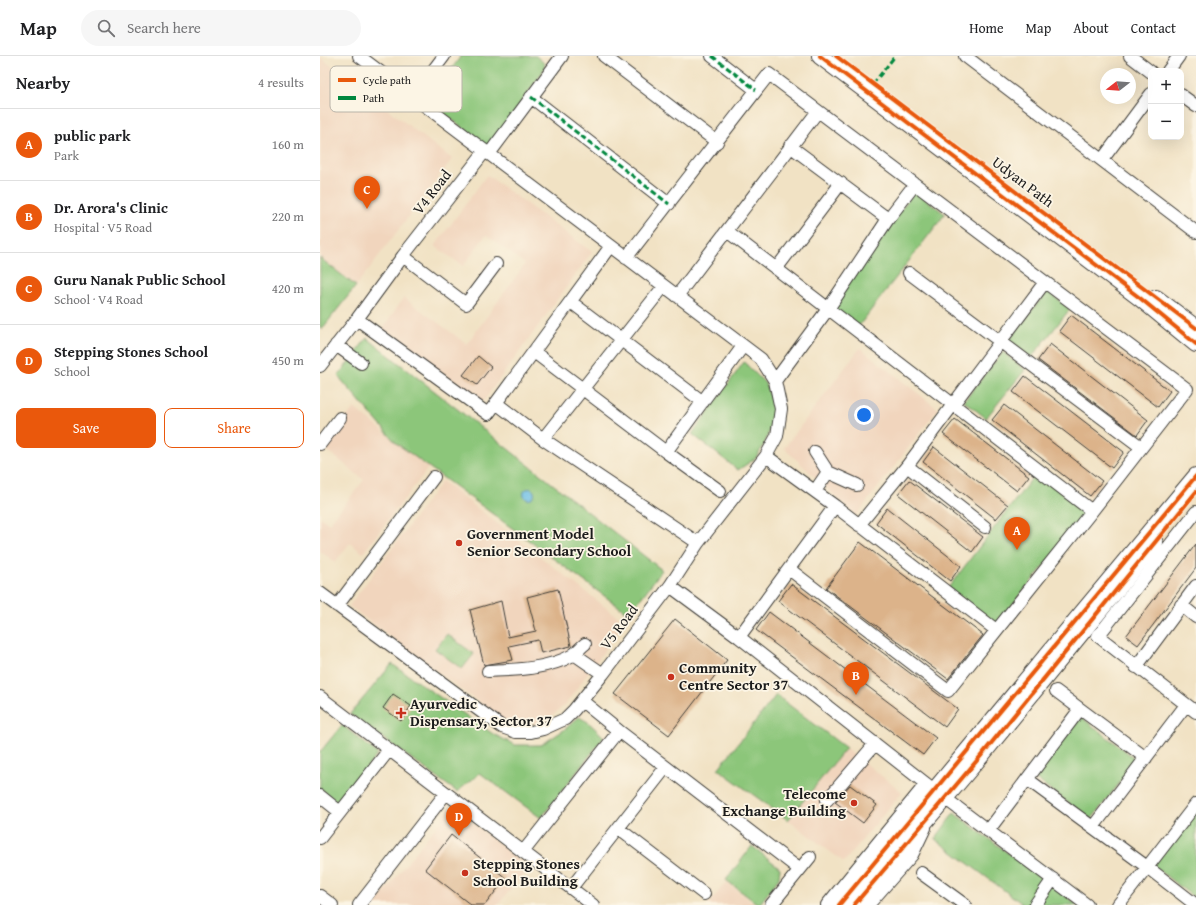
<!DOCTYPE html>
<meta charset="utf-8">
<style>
body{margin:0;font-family:"Gentium Book Plus",serif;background:#f6f6f6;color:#202124}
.controls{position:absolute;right:12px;top:12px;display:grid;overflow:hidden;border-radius:8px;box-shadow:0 4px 16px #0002}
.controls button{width:36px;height:36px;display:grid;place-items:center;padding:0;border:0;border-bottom:1px solid #e0e0e0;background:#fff;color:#202124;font:20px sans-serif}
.compass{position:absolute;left:780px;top:12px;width:36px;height:36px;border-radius:50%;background:#fff;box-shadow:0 4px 16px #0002;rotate:253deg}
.you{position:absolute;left:544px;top:359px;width:14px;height:14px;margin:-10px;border:3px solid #fff;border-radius:50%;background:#1a73e8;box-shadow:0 0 0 6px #1a73e833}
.badge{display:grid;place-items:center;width:26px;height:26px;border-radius:50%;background:#ea580c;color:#fff;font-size:13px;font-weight:700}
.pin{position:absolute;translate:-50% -33px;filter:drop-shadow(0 1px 2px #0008)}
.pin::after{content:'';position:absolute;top:21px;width:14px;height:12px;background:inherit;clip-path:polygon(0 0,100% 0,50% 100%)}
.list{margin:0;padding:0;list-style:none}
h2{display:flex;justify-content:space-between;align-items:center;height:52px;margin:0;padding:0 16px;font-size:17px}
h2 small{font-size:13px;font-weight:400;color:#757577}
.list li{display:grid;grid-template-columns:26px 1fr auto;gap:12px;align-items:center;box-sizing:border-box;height:72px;padding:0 16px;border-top:1px solid #e0e0e0}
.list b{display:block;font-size:15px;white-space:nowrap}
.list p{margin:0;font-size:13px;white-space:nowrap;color:#757577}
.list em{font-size:13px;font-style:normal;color:#757577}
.actions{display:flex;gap:8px;padding:12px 16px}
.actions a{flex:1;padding:9px 0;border:1px solid #ea580c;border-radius:8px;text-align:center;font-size:14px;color:#ea580c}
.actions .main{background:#ea580c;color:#fff}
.icon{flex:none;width:22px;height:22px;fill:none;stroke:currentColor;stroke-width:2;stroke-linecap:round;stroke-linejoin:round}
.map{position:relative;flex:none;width:876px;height:849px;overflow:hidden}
header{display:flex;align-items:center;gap:24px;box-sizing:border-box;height:56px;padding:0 20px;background:#fff;border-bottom:1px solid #e0e0e0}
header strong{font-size:19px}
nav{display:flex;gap:22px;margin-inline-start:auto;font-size:14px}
.search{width:280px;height:36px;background:#f6f6f6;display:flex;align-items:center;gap:10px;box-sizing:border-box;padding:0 14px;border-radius:22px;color:#757577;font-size:15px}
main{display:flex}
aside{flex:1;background:#fff}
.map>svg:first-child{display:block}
.built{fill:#f1d5bd}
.green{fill:#8cc67a;stroke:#54714b}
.water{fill:#69bee6;stroke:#426d81}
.building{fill:#dcb38a}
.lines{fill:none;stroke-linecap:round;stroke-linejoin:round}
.minor-casing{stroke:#3c3a35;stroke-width:14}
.major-casing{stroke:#3c3a35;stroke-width:18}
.minor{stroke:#fff;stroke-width:12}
.major{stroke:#fff;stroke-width:16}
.quiet{stroke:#00873e;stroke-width:3;stroke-dasharray:6 3;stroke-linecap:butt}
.cycleway-casing{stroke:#fcf5e5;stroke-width:6}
.cycleway{stroke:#e8590c;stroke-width:4}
.poi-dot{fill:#c8321e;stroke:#fcf5e5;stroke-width:1.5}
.labels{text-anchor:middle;stroke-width:3.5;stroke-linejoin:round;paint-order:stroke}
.street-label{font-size:15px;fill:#1c1c1c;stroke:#fcf5e5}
.poi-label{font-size:15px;font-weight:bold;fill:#1c1c1c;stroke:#fcf5e5;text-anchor:start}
.key{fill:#fcf5e5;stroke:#b9b4a9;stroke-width:1}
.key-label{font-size:11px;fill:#1c1c1c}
</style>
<header>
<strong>Map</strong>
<div class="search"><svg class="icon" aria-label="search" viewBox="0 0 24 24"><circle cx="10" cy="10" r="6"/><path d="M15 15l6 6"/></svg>Search here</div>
<nav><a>Home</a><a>Map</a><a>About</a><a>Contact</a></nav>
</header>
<main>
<aside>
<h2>Nearby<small>4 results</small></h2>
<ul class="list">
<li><span class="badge">A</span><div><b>public park</b><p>Park</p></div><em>160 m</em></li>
<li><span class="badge">B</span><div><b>Dr. Arora's Clinic</b><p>Hospital · V5 Road</p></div><em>220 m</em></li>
<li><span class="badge">C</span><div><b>Guru Nanak Public School</b><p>School · V4 Road</p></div><em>420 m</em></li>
<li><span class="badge">D</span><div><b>Stepping Stones School</b><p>School</p></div><em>450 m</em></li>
</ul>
<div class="actions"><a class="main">Save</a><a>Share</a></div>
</aside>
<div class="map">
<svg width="876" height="849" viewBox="0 0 876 849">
<rect width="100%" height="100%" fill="#fcf5e5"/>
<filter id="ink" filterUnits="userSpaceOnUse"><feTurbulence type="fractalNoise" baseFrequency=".025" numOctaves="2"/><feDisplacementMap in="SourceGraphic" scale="8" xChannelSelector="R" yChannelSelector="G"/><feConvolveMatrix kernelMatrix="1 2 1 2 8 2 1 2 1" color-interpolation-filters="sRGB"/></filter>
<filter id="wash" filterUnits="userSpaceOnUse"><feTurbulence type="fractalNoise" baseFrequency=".012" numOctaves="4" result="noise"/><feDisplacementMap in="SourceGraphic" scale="16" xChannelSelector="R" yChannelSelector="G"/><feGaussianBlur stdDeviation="0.9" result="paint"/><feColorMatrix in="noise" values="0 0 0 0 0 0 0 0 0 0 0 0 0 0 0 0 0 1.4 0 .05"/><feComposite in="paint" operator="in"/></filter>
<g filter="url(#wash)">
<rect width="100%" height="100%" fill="#f1e2c4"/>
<path class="built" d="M0,1L132,103L36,230L0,202Z
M167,119L272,196L162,347L62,273L84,242L147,288L205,208L166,179L143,210L115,190Z
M540,292L618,353L536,460L464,392Z
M34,352L109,411L43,497L30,487L15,506L0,495V461L9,468L44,424L3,391Z
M122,425L305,566L245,649L224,666L201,670L181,663L29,550Z
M526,692L582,736L524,806L468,764Z
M132,750L208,811L178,849H54Z
M406,826L436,849H388Z"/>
<path class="green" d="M141,0H216L225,8L224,13L220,20L169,92L108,45Z
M595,135L625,158L538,271L508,249Z
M0,202L36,230L2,273L0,272Z
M727,235L750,253L711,302L689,284Z
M47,282L342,514L309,558L76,387L18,320Z
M683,296L705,314L666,362L644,345Z
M424,306L445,327L456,355L445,387L436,402L418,414L372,378Z
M716,417L768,456L676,569L628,532Z
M127,578L154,598L142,613L115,593Z
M72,608L173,678L195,689H221L244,674L259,661L268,666L284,681L221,762L160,717L137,736L30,658Z
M456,639L526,692L468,764L398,713Z
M761,661L817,704L771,764L715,722Z
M22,669L58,698L18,747L0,732V696Z
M876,754V843L833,810Z
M634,757L758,849H704L615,783Z
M432,790L460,812L459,822L439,849L406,824Z"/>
<path class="water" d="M203.5 438a5.5 5.5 0 1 1 11 0a5.5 5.5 0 1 1-11 0Z"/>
<g id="blocks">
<path class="building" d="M751,259L850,335L838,351L739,275Z
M730,288L828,364L817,379L718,304Z
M158,300L171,311L157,329L143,319Z
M705,320L804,396L792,412L693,336Z
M684,349L782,425L770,440L672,364Z
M635,363L709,420L697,435L623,378Z
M614,391L688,449L676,463L603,406Z
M589,424L663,481L652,496L578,438Z
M567,452L641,510L630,525L556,467Z
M540,486L663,579L628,623L506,532Z
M876,488V512L818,589L806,580Z
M471,528L638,653L625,671L458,545Z
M238,533L251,590L221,597L218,584L189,590L193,604L164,609L150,554L181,545L188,581L216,575L207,541Z
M449,556L616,682L603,699L436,574Z
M355,563L407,604L349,679L295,638Z
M73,638L91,650L81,665L63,652Z
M530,729L557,749L543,767L515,746Z
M131,779L186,822L165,849H151L105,813Z"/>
</g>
</g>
<g filter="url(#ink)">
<use href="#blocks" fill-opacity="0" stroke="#3c3a35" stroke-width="1"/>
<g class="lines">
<defs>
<path id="minor" d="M284,0L397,86
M392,0L436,34
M645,0L876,176
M810,0L831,16
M848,15L859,0
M861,39L876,50
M93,41L124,0
M211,41L349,148
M470,90L568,163
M169,98L242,0
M782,104L831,38
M407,175L772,455
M83,200L146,248L176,208
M306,202L449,18L867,333L772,455L628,635L469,513
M456,213L521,127
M589,217L821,391
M357,240L498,55
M251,246L383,346
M37,263L168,358L291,190
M16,289L41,307
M214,296L346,396L400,435
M0,310L37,263L83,200L165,95
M455,325L508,253L568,163L595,128
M176,347L223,383L378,487
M223,383L344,230
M0,388L20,362
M346,396L423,290
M446,400L515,450L676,574
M587,410L665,471
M508,416L537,429
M495,435L508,416L495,396
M876,456L778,580L876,656
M539,469L587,410L725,226
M350,530L419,581L614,734L767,849
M0,537L182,671L196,676H211L223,673L245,663L254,654L283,618L350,530L378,487L446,400L457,380L461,353L455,325L441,303L39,0
M861,549L876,561
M17,550L114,421
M419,581L515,450
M254,598L283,618
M816,611L876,530
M168,615C196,614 228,613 253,599C257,596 261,591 265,588
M736,635L826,702
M0,641L273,849
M262,645L299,675L479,813
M707,723L827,811L876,849
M0,740L20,756
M507,744L555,688
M773,771L866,649
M299,773L384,838
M668,775L760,653
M0,782L69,694
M203,796L299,675
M601,817L645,849
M251,832L346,711
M0,840L12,849
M39,849L126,737
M451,849L490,801
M507,849L606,728
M548,849L592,799L605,772
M715,849L733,823
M798,849L876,748"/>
<path id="major" d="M500,0L820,242L876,288
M836,242L876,272
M519,849L876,420
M534,849L660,701L835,487"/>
</defs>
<use href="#minor" class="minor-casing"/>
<use href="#major" class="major-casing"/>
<use href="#minor" class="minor"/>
<use href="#major" class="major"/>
<path class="quiet" d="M392,0L436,34
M553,28L575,0
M211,41L349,148"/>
<defs>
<path id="cycleway" d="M500,0L820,242L876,288
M516,0L876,272
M519,849L876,420
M534,849L660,701L876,436"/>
</defs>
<use href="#cycleway" class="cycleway-casing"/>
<use href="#cycleway" class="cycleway"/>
</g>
</g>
<g class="poi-dot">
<circle cx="139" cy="487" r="4"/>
<circle cx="351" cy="621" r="4"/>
<path d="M79 651h4v4h4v4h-4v4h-4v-4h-4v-4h4z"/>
<circle cx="534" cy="747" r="4"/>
<circle cx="145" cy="817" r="4"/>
</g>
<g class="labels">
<g class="street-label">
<text transform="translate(703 126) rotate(37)" y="5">Udyan Path</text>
<text transform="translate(112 136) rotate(-52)" y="5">V4 Road</text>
<text transform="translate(299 571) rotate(-53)" y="5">V5 Road</text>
</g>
<g class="poi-label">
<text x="147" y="483">Government Model<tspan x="147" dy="17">Senior Secondary School</tspan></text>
<text x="359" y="617">Community<tspan x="359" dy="17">Centre Sector 37</tspan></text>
<text x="90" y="653">Ayurvedic<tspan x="90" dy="17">Dispensary, Sector 37</tspan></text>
<text x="526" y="743" text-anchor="end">Telecome<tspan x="526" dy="17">Exchange Building</tspan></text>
<text x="153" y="813">Stepping Stones<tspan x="153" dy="17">School Building</tspan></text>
</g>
</g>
<rect x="10" y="10" width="132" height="46" rx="6" class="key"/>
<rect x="18" y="22" width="18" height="4" fill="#e8590c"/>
<rect x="18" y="40" width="18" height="4" fill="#00873e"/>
<g class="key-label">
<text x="43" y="28">Cycle path</text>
<text x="43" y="46">Path</text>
</g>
</svg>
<div class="controls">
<button>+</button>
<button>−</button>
</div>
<svg class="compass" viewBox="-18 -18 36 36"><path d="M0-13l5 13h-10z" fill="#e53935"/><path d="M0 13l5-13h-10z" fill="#757577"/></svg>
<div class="you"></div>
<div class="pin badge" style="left:697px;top:494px">A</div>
<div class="pin badge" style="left:536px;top:639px">B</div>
<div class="pin badge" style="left:47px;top:153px">C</div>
<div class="pin badge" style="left:139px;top:780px">D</div>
</div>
</main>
